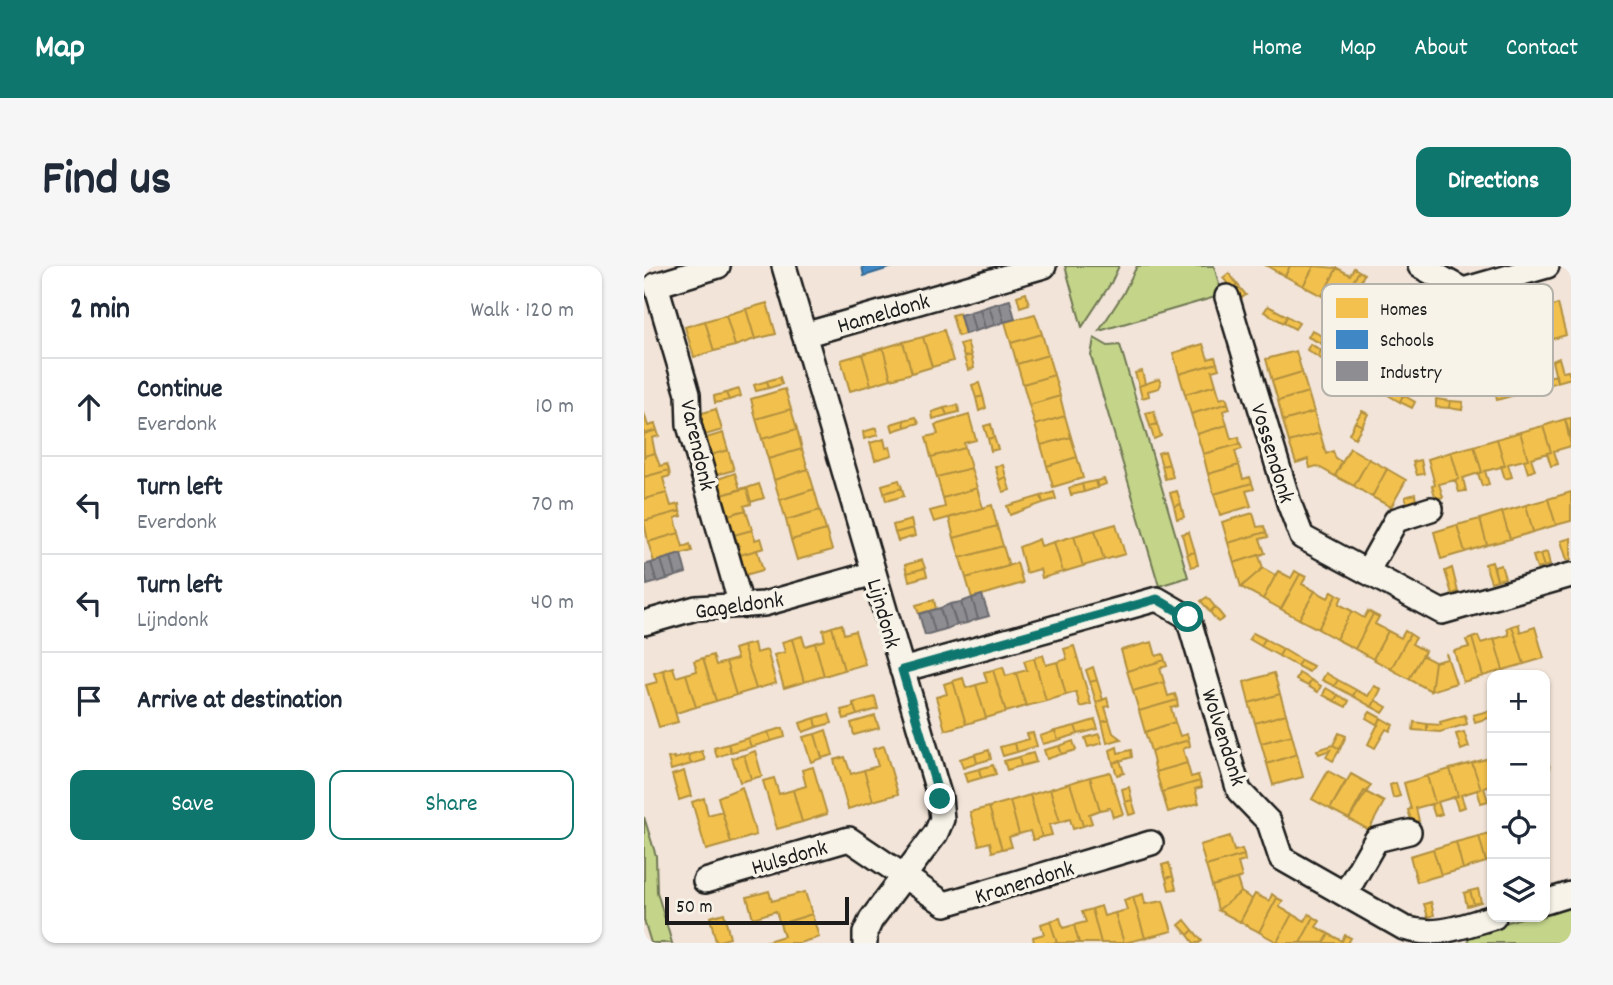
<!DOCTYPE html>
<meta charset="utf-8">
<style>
body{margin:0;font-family:Dekko,sans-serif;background:#f6f6f7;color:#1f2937}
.controls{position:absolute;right:21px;bottom:21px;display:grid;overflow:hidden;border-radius:14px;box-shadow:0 2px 5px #0004}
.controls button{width:63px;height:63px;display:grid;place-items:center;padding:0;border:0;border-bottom:2px solid #e0e1e3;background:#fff;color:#1f2937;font:35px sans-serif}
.scale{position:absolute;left:21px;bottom:18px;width:184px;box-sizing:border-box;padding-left:7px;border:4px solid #1c1c1c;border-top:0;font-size:19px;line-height:24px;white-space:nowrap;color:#1c1c1c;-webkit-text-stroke:5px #f7f3e8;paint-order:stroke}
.stop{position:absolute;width:21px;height:21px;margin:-16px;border:5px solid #0f766e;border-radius:50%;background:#fff}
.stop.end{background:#0f766e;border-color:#fff;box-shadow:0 2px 7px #0008}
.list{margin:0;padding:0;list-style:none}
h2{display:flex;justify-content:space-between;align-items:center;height:91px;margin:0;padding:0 28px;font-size:30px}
h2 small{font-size:23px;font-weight:400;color:#747a83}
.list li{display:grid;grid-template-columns:46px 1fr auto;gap:21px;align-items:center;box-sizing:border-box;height:98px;padding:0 28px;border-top:2px solid #e0e1e3}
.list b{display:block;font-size:26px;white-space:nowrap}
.list p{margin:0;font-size:23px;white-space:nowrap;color:#747a83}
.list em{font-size:23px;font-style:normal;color:#747a83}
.actions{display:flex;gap:14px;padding:21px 28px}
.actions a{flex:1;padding:16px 0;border:2px solid #0f766e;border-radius:14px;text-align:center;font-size:24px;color:#0f766e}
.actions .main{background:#0f766e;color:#fff}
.icon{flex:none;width:38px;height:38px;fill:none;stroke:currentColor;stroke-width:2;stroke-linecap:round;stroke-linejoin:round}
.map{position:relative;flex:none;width:927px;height:677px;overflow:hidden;border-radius:14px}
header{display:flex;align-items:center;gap:42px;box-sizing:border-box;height:98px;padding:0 35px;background:#0f766e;color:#fff}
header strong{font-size:33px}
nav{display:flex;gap:38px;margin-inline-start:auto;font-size:24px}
.intro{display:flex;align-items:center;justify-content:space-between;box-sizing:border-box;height:168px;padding:0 42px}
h1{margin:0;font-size:49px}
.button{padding:18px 32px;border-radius:14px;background:#0f766e;color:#fff;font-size:24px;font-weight:700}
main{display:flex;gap:42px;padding:0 42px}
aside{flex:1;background:#fff;border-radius:14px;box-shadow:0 2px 5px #0004}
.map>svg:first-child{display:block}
.green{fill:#c4d58a;stroke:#707853;stroke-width:2}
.homes{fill:#f2c14e;stroke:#b2903f;stroke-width:2}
.schools{fill:#3f88c5;stroke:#346892;stroke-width:2}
.industry{fill:#8d8d92;stroke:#6b6b6f;stroke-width:2}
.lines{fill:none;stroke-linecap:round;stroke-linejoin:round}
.minor-casing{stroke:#1c1c1c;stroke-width:28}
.minor{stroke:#f7f3e8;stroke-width:23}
.route{stroke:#0f766e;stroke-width:9}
.labels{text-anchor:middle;stroke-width:7;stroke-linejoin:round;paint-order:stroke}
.street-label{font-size:23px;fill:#1c1c1c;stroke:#f7f3e8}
.key{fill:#f7f3e8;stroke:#b5b2ab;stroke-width:2}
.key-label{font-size:19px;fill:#1c1c1c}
</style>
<header>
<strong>Map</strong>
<nav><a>Home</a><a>Map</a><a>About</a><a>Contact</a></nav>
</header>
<div class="intro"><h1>Find us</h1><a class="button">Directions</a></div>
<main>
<aside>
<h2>2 min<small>Walk · 120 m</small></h2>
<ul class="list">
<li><svg class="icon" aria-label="ahead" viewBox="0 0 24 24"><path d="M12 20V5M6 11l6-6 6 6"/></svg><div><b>Continue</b><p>Everdonk</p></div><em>10 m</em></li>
<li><svg class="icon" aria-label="left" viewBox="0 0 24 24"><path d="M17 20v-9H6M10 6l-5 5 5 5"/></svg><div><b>Turn left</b><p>Everdonk</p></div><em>70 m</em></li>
<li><svg class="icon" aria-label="left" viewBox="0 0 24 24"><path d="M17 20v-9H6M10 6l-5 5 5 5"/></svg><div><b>Turn left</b><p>Lijndonk</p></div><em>40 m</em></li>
<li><svg class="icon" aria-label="arrive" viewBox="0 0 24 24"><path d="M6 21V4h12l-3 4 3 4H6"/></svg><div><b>Arrive at destination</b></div></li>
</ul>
<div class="actions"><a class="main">Save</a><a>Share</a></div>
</aside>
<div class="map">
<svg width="927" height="677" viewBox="0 0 927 677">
<rect width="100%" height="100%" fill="#f2e4d8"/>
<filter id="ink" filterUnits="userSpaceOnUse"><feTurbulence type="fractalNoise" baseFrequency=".0143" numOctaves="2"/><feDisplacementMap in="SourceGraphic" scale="14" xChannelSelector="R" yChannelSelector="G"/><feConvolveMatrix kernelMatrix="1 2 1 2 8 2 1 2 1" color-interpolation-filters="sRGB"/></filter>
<g filter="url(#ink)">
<path class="green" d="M421,0H475L467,17L438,61Z
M493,0H570L578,29L455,65L479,28Z
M450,72L464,80L476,79L544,311L515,320L447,90Z
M0,551L12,590L13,626L28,677H7L0,654Z
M927,637V677H825L822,669L880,651H901V644Z"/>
<path class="homes" d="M623,0H646L641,10Z
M646,0H670L659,20L641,10Z
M670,0L693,2L678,30L659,20Z
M693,2L706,9L710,2L715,5L696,40L678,30Z
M715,5L720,8L717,15L730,22L714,50L696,40Z
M585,7L593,18L588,23L579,12Z
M593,18L602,29L596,33L588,23Z
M382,27L385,38L376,41L373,30Z
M897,36L899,43L914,38L922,69L902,75L891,37Z
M123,37L132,68L111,73L102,43Z
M624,40L643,50L640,57L620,46Z
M102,43L111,73L91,80L82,49Z
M315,47L321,68L314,70L308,49Z
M391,48L398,68L367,77L361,56Z
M82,49L91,80L70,85L61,55Z
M643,50L655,57L651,63L640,57Z
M61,55L70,85L50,91L41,61Z
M300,64L309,95L288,101L279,71Z
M668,64L679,71L676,77L664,71Z
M685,66L693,71L687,84L676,77Z
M398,68L404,89L373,98L367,77Z
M279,71L288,101L268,107L259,76Z
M259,76L268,107L247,113L239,82Z
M323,76L327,89L320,91L316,78Z
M559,78L564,93L571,91L573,97L535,108L529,87Z
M666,78L677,84L674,91L663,84Z
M239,82L247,113L227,119L218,88Z
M677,84L690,91L686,98L674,91Z
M652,85L658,106L628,115L622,93Z
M218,88L227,119L206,125L197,94Z
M327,89L330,102L324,104L320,91Z
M404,89L410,109L379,118L373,98Z
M915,92L919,106L924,105L927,112L913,116L908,95Z
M573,97L575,103L568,105L572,119L541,128L535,108Z
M498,105L501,118L495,120L491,107Z
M658,106L664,126L634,135L628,115Z
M410,109L416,130L385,139L379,118Z
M912,109L913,116L901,120L898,112Z
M136,111L138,118L125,122L123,115Z
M868,111L874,128L853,134L851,126L865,122L862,113Z
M515,113L517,118L515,122L504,125L505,130L498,132L495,120Z
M123,115L125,122L112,125L110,119Z
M335,117L339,130L332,132L328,119Z
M572,119L576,133L582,131L584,137L547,148L541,128Z
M95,123L97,130L85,134L82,127Z
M141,123L147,143L112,153L107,133Z
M748,123L759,129L756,136L744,129Z
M664,126L670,146L639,155L634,135Z
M82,127L85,134L71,137L70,130Z
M759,129L771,136L768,142L756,136Z
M339,130L342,142L335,145L332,132Z
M416,130L421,150L391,159L385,139Z
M792,133L806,135L805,142L792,141Z
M806,135L819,136L818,144L805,142Z
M584,137L586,143L579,145L583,159L553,168L547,148Z
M314,139L315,146L303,149L300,142Z
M300,142L303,149L289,153L288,146Z
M72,143L78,164L61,169L55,148Z
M147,143L153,163L118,173L112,153Z
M510,145L513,158L506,160L502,147Z
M718,145L724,148L718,160L711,156Z
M670,146L676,167L645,176L639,155Z
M0,147L4,160L11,158L13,164L0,168Z
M325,149L332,174L320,177L321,182L287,191L282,171L294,168L291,159Z
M421,150L427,171L397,179L391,159Z
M272,151L275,157L261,161L260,154Z
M927,152V172L921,153Z
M921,153L927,180L910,185L914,198L907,200L903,187L907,186L899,160Z
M260,154L261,161L249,165L247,158Z
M711,156L718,160L711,172L705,168Z
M347,158L350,171L344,173L340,160Z
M513,158L517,170L510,173L506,160Z
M583,159L587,173L595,171L596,178L559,188L553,168Z
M899,160L907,186L887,192L891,204L884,207L880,194L884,193L876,166Z
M232,162L234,169L220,173L219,166Z
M153,163L158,183L124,193L118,173Z
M13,164L15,170L8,172L11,187L0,190V168Z
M876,166L884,193L864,198L868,211L861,213L857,200H861L853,173Z
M79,167L84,184L67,189L62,172Z
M676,167L682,188L689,185L692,193L698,196L691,210L673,200L666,202L664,193L652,197L645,176Z
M350,171L354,183L347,185L344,173Z
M427,171L433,191L403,200L397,179Z
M240,173L242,182L246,181L248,189L231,194L226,177Z
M853,173L861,200L841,205L845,218L838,220L834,207L838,206L830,180Z
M596,178L598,183L591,185L595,199L564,208L559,188Z
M830,180L838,206L819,212L822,225L815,226L811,214L815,213L807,186Z
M321,182L327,202L293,211L287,191Z
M706,182L725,193L710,220L691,210Z
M158,183L164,203L130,214L124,193Z
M84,184L90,204L72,209L67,189Z
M521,185L525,198L518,200L514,187Z
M807,186L815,213L795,218L799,231L792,233L788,220L791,219L784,193Z
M11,187L16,200L23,198L25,204L0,211V190Z
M433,191L439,212L409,221L403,200Z
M725,193L743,203L728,231L710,220Z
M777,194L780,208L773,209L769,196Z
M525,198L529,211L521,213L518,200Z
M359,199L362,211L355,214L351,200Z
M595,199L599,213L606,211L608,217L570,228L564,208Z
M327,202L333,222L299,232L293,211Z
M164,203L170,223L136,234L130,214Z
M743,203L762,214L747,241L728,231Z
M25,204L26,210L19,212L23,227L0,233V211Z
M91,207L96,223L103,221L78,229L74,213Z
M362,211L366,224L359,226L355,214Z
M460,213L462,218L454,221L452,215Z
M255,214L258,222L240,227L238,219Z
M451,215L453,222L440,226L438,218Z
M608,217L610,223L602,225L607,240L576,249L570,228Z
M115,218L120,232L107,236L103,222Z
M438,218L440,226L427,229L425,222Z
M103,222L107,238L100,240L102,244L84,249L78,229Z
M258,222L260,230L242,235L240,227Z
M333,222L339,242L290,256L286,245L301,241L299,232Z
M170,223L176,244L142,254L136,234Z
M533,225L537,238L530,240L526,227Z
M410,226L412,233L399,237L397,230Z
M927,226V255L912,259L904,233Z
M23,227L27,240L35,238L36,245L0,255V233Z
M771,228L772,235L763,238L761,231Z
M397,230L399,237L366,249L363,240Z
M904,233L912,259L889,266L882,239Z
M537,238L540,251L533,253L530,240Z
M348,239L353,260L310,272L305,252Z
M882,239L889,266L866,273L858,246Z
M102,244L108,264L90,269L84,249Z
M176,244L182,264L147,274L142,254Z
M36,245L38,250L31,252L35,267L4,276L0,255Z
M858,246L866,273L843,279L836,253Z
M609,247L613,261L620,260L622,266L584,277L578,256Z
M836,253L843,279L821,286L813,259Z
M267,254L269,262L251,267L249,259Z
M472,258L481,288L460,294L451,264Z
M813,259L821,286L797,293L790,266Z
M353,260L359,280L316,292L310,272Z
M269,262L271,270L254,275L251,267Z
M108,264L111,274L117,272L120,282L96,289L93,279H95L90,269Z
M182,264L188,284L153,294L147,274Z
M451,264L460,294L439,300L430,270Z
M545,266L551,286L543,288L538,268Z
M622,266L624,271L616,273L621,287L590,297L584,277Z
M35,267L39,281L46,278L48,285L10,296L4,276Z
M430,270L439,300L419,306L410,276Z
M927,272V293L923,294L917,275Z
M395,273L397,280L410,276L419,306L398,312L396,303L382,307L375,281Z
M359,280L365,300L322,312L316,292Z
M113,284L119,304L101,309L96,289Z
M551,286L554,299L547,301L543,288Z
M903,286L906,299L900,301L896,288Z
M621,287L615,290L619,302L597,321L590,297Z
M896,288L900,301L893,303L889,290Z
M278,294L281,302L263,307L261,299Z
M848,296L853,314L847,316L841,298Z
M373,297L379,317L328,332L322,312Z
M857,299L861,312L853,314L850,301Z
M281,302L283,310L265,315L263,307Z
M619,302L631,309L634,305L619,333L597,321Z
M808,302L814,326L808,328L801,305Z
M634,305L647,312L651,305L656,308L637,343L619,333Z
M656,308L662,311L658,318L671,325L655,353L637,343Z
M671,325L684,332L688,325L693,328L674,363L655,353Z
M693,328L698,331L695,338L708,345L692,373L674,363Z
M563,331L571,341L566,346L557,335Z
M290,334L292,343L275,348L272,339Z
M571,341L580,352L574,356L566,346Z
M708,345L720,352L724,345L729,348L711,383L692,373Z
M729,348L735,351L731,358L744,365L729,393L711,383Z
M198,358L200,368L211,365L221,398L200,404L188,361Z
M875,358L876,366L891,361L900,392L880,398L868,360Z
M868,360L880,398L859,404L850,373L865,369L863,362Z
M188,361L200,404L180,410L171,377L181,374L179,364Z
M744,365L757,372L761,365L766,368L747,403L729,393Z
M609,367L621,373L617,380L605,373Z
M766,368L772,372L768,378L781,385L765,413L747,403Z
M158,370L161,380L171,377L180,410L160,416L148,373Z
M834,370L837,377L850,373L859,404L839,410L828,372Z
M828,372L839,410L819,416L810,385L825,381L822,374Z
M148,373L160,416L140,422L130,389L141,386L138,376Z
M621,373L639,383L635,390L617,380Z
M508,376L512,390L519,388L521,394L483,405L477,384Z
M110,377L112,387L123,384L132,417L112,423L99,380Z
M99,380L112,423L92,429L82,396L93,393L90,383Z
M430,380L447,438L436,441L432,426L422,429L413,396L423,393L420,383Z
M639,383L657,394L653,400L635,390Z
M781,385L779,390L791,396L787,425L765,413Z
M802,387L812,417L787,425L791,396L803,393Z
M69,389L72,399L82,396L92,429L72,435L59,392Z
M399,389L402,399L413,396L422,429L402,435L390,392Z
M59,392L72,435L52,441L42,408L53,405L50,395Z
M390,392L402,435L382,440L372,407L383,404L380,395Z
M521,394L523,400L516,402L520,416L489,425L483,405Z
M657,394L669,400L665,406L653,400Z
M29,401L32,411L42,408L52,441L32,447L19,404Z
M359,401L362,410L372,407L382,440L362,446L349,404Z
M449,401L453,414L446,416L442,404Z
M19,404L34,456L15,461L2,419L13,416L10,407Z
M349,404L362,446L342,452L332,419L343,416L340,406Z
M630,407L636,428L605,437L600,416Z
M655,407L667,414L664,420L652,414Z
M682,407L694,414L690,420L678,414Z
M319,412L322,422L332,419L342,452L322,458L309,415Z
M453,414L459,434L452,436L446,416Z
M667,414L677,420L674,426L664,420Z
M694,414L712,424L709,430L690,420Z
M309,415L322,458L301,464L292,431L303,428L300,418Z
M520,416L524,430L531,428L533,434L495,445L489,425Z
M730,420L737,423L728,441L709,430L712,424L724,430Z
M682,422L694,429L690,435L679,429Z
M636,428L642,448L611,457L605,437Z
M694,429L705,435L702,441L690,435Z
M231,431L234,443L213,449L209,437Z
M463,432L465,440L461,441L465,454L458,456L452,436Z
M533,434L534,440L527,442L531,456L501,466L495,445Z
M731,434L743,441L739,447L728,441Z
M209,437L213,449L200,453L197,444L209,441Z
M848,444V451L831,456L829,449Z
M726,446L737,452L734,459L722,452Z
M185,448L188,457L173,461L171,452Z
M642,448L648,469L617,477L611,457Z
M821,449L823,458L796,466L783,465V458L797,459L796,456Z
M231,450L235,462L210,469L207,457Z
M171,452L173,461L159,466L156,457Z
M737,452L749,459L746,465L742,463L731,482L724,478Z
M451,454L454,463L434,468L431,460Z
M465,454L469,467L477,473L463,477L458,456Z
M531,456L536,470L543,468L545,474L507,485L501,466Z
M770,456L783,458V465L769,464Z
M431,460L434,468L414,474L411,465Z
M139,462L141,471L127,475L124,466Z
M182,464L189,489L178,492L171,468Z
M411,465L414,474L399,478L396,470Z
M124,466L127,475L107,481L104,472Z
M820,466L825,481L817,484L812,468Z
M389,467L393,480L373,486L371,477L385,473L383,468Z
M695,467L702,470L696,483L689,479Z
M171,468L178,492L167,496L159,471Z
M455,468L458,477L444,481L441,472Z
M648,469L653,488L623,498L617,477Z
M104,472L107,481L87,486L84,478Z
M545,474L546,480L539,483L543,497L512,506L507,485Z
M429,475L432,484L418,488L415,480Z
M371,477L373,486L359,490L356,481Z
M84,478L87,486L73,491L70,482Z
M689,479L696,483L689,495L682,491L686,484L675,488L673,484Z
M240,480L254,528L229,535L220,504L234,500L229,483Z
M415,480L418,488L403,493L400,484Z
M473,481L474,487L487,484L488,491L469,497L466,484Z
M345,484L347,493L333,497L331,488Z
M58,485L61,494L47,498L44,489Z
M111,485L118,510L107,513L100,489Z
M901,485L906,503L901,505Z
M389,487L392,496L377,500L375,491Z
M331,488L333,497L319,502L316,493Z
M653,488L659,511L629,519L623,498Z
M44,489L47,498L27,504L24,492L30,491V493Z
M100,489L107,513L96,516L88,492Z
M201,491L207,508L220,504L229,535L204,543L190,494Z
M375,491L377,500L363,504L360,495Z
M848,491V520L840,522L844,535L837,537L833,524L837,523L828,497Z
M476,494L480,507L473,509L469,497Z
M543,497L547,511L554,509L556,515L518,526L512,506Z
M828,497L837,523L817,529L821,541L814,543L810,531L814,530L806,503Z
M349,499L352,508L337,512L335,503Z
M169,501L183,548L158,556L149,524L162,520L158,504Z
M335,503L337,512L323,516L320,507Z
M806,503L814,530L794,536L798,548L791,550L787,538L791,537L783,510Z
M40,505L47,530L35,534L28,509Z
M684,505L702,515L686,543L668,533Z
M466,506L479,548L469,551L466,542L456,544L446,511Z
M707,508L727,519L705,553L686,543Z
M783,510L791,537L772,542L775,555L768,557L764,544L767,543L760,517Z
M446,511L456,544L445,548L448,557L439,560L426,517Z
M130,512L135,528L149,524L158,556L133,563L119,515Z
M556,515L558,521L551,523L555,537L524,546L518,526Z
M426,517L439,560L429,563L426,553L416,556L406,523Z
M752,517L756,530L749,532L746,519Z
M98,521L112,569L87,577L74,531Z
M485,521L488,534L481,536L478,523Z
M406,523L416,556L405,559L408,569L398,571L386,529Z
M720,525L740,536L725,564L705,553Z
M386,529L398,571L389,574L386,565L375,568L366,535Z
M60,532L64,549L78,545L87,577L62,584L48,536Z
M488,534L492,547L485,549L481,536Z
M366,535L375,568L365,571L368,581L358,583L345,541Z
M345,541L358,583L348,586L346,576L335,579L326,546Z
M848,566V594L842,596L835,570Z
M586,570L590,585L598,583L600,589L562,600L556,579Z
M835,570L842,596L819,603L812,576Z
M812,576L819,603L797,609L789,583Z
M789,583L797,609L773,616L766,590Z
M600,589L601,595L594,597L598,611L568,620L562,600Z
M525,597L529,610L522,612L518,599Z
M529,610L532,623L525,624L522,612Z
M598,611L593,613L597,626L574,644L568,620Z
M834,623L837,636L830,638L826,625Z
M125,625L128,635L161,626L168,648L136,658L132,645L109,652L103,631Z
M826,625L830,638L823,640L820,627Z
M597,626L608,633L611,628L596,656L574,644Z
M499,628L501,638L519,635L528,665L501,672L489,631Z
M611,628L625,635L628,628L633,632L615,666L596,656Z
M489,631L501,672L480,677L471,647L483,644L480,634Z
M633,632L639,635L635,641L648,648L633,676L615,666Z
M787,636L790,649L784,651L780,638Z
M457,640L460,650L471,647L480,677H457L448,643Z
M448,643L457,677H435L430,659L442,656L438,646Z
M80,647L86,672L72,676L66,651Z
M168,648L175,671L155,677H117L140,670L136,658Z
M648,648L661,655L665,648L670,651L656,677H635L633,676Z
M670,651L676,655L672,661L685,668L680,677H656Z
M416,652L419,662L430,659L435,677H413L406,655Z
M541,654L549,664L544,669L535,659Z
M406,655L413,677H390L389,671L400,668L397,658Z
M549,664L558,675L555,677H550L544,669Z
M685,668L698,675L701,669L707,672L704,677H680Z"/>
<path class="schools" d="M218,0H252L220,10Z"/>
<path class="industry" d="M366,34L371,53L360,56L355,37Z
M355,37L360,56L351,59L345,40Z
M345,40L351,59L341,62L336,43Z
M336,43L341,62L331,65L326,46Z
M326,46L331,65L321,68L316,49Z
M37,288L42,307L32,310L27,291Z
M27,291L32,310L23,313L17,294Z
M17,294L23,313L13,316L7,297Z
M7,297L13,316L3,319L0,299Z
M338,329L345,350L334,353L328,332Z
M328,332L334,353L323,357L317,336Z
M317,336L323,357L313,359L306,338Z
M306,338L313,359L302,363L296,342Z
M296,342L302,363L291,366L285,345Z
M285,345L291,366L281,369L275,348Z"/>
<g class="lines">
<defs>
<path id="minor" d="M74,0L12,19L44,128L45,159L97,339
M140,0L296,532L298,553L292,567L227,654L221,667V677
M776,0L819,24L903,0
M583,31L645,237L658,271L798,346L927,309
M160,69L400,0
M723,306L752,254L787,243
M0,357L52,342L120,338L230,307
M258,404L513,333L544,351L595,525L625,556L637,592L760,662C795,672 817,660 850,651
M61,615L205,573L301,638L507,577
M701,628L732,574L765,566
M901,636L927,628"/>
</defs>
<use href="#minor" class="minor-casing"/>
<use href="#minor" class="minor"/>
</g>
</g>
<g class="lines" filter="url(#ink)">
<path class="route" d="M296,533L258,404L513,333L544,351"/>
</g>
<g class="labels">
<g class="street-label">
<text transform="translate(239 46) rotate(-16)" y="8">Hameldonk</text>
<text transform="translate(55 179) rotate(77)" y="8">Varendonk</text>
<text transform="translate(630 187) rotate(73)" y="8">Vossendonk</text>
<text transform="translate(95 338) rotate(-8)" y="8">Gageldonk</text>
<text transform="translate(241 347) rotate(74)" y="8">Lijndonk</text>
<text transform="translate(581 471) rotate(72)" y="8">Wolvendonk</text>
<text transform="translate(145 590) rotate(-16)" y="8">Hulsdonk</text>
<text transform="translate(380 615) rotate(-17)" y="8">Kranendonk</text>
</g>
</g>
<rect x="678" y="18" width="231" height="112" rx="10" class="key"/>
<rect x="692" y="32" width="32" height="20" fill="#f2c14e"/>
<rect x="692" y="64" width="32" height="19" fill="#3f88c5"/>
<rect x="692" y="95" width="32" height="20" fill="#8d8d92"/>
<g class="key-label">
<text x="736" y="49">Homes</text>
<text x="736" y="80">Schools</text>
<text x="736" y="112">Industry</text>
</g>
</svg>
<div class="controls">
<button>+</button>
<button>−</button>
<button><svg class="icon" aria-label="locate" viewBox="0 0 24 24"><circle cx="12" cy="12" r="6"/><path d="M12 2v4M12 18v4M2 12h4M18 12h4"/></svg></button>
<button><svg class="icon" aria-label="layers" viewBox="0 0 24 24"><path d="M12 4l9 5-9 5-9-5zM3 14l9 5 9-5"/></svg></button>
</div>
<div class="scale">50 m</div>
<div class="stop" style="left:544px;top:351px"></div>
<div class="stop end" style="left:296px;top:533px"></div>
</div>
</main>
